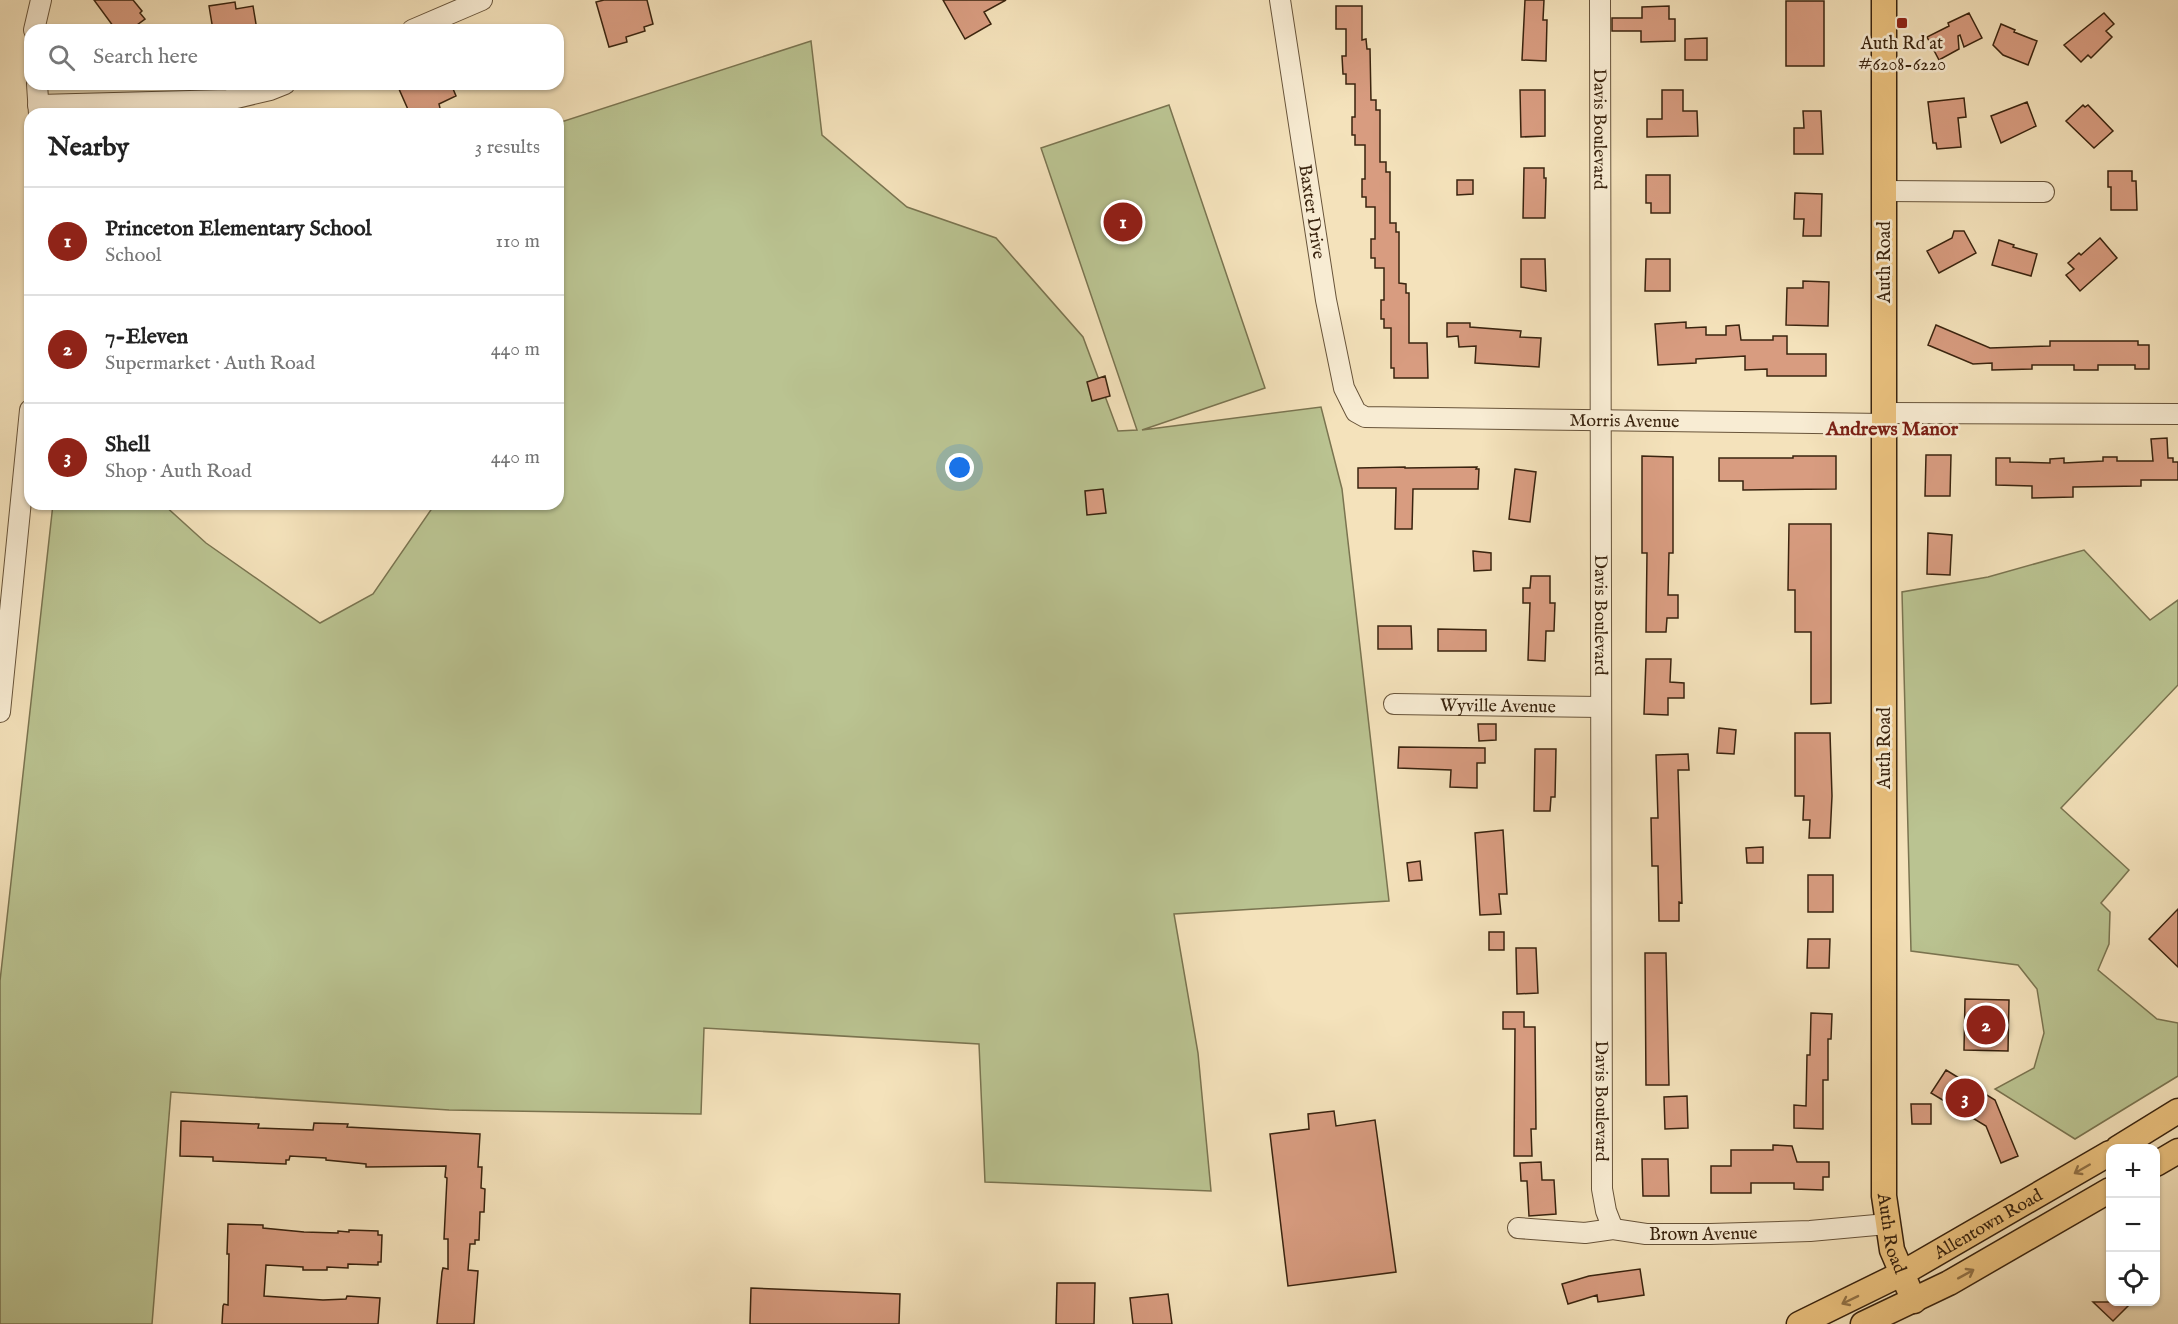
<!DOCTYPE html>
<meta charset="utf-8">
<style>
body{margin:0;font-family:"IM FELL English",serif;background:#f2f2f2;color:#222}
.controls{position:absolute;right:18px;bottom:18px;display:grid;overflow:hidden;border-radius:12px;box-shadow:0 2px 4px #0004}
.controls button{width:54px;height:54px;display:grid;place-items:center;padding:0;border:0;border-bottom:2px solid #e0e0e0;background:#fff;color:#222;font:30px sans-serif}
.you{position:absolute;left:960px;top:468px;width:21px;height:21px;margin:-15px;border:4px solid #fff;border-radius:50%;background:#1a73e8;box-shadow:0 0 0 9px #1a73e833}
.badge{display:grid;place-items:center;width:39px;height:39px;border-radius:50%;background:#8f2418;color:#fff;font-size:20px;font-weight:700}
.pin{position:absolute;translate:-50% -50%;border:3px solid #fff;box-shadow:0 2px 6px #0006}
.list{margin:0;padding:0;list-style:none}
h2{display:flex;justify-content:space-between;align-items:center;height:78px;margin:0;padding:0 24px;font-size:26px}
h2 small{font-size:20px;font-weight:400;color:#767676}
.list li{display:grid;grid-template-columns:39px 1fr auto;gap:18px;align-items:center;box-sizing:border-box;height:108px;padding:0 24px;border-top:2px solid #e0e0e0}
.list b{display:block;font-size:22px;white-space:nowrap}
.list p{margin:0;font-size:20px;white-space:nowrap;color:#767676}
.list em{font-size:20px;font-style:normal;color:#767676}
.icon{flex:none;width:33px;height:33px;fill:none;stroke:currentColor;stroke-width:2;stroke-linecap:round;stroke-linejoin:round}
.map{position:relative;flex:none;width:2178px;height:1324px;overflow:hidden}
.search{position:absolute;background:#fff;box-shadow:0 2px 4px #0004;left:24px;top:24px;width:540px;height:66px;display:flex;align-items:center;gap:15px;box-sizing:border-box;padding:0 21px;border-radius:18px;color:#767676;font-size:22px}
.panel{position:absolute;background:#fff;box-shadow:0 2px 4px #0004;left:24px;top:108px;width:540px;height:402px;border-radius:18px}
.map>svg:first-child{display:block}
.green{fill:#bac391;stroke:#7a7450;stroke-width:1.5}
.building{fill:#d89c80;stroke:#3a240f;stroke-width:1.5}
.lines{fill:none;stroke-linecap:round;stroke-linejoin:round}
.minor-casing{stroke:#68543a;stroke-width:22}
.major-casing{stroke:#3a240f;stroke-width:27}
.minor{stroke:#f8ecd3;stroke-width:20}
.major{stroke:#eac17e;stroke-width:24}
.oneway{stroke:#927246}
.poi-dot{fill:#8f2418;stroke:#f8ecd3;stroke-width:2}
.labels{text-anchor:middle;stroke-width:5;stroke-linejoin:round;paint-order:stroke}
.poi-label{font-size:18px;fill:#3a240f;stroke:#f8ecd3}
.street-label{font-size:18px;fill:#3a240f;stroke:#f8ecd3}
.neighbourhood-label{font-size:20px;font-weight:bold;fill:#7a1f14;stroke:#f8ecd3}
</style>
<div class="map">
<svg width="2178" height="1324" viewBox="0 0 2178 1324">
<rect width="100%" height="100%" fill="#f4e2bb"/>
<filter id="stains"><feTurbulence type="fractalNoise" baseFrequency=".00333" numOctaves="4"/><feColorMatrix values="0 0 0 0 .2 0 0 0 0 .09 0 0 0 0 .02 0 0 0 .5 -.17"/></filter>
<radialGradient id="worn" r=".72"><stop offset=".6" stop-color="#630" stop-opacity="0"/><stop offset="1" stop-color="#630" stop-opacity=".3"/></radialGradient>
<path class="green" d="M811,41L822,135L907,207L996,238L1083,337L1118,431L1137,430L1041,148L1169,105L1265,388L1142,430L1321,407L1342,489L1389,901L1174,914L1198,1053L1211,1191L985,1182L979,1044L704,1028L701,1114L449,1110L171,1092L152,1324H0V981L53,504H163L206,543L320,623L373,594L435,504H558V123Z
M2084,550L2150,620L2178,600V685L2061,808L2129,870L2101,903L2110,912L2109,944L2098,970L2157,1019L2178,1023V1076L2075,1139L1995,1089L2034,1068L2044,1033L2037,989L2018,965L1911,951L1902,592L1988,577Z"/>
<path class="building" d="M94,0H133L142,11L140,13L145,19L130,30H116Z
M604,0H647L653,24L644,27L645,31L626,37L627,42L609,47L596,2Z
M943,0H1006L984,12L991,24L965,39Z
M1525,0H1544L1543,20H1547L1546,61L1522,60Z
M1786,1H1824V66H1786Z
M235,2L236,9L253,6L257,30H213L209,6Z
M1336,6H1362V40L1366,39L1367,49H1370L1371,100H1376V110H1380V162H1386V172H1390V223H1396V232H1399V283L1406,284V293H1409V343H1427L1428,378H1394V368H1391V328H1384V319H1381V300H1384V268H1375V258H1371V239H1375V207H1366V197H1362V179H1365V145H1355V135H1352V117H1355V84H1346V74H1343L1342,56H1346V29H1336Z
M1669,6V19H1675V41L1641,42V31H1612V18H1642V7Z
M1969,13L1982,38L1964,47L1960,35L1958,36L1959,49L1939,60L1927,37L1949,26L1948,23Z
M2104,13L2114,24L2106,31L2112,37L2091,58L2088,55L2081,62L2064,45Z
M2001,24L2015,30L2014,32L2037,41L2028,65L2003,55L1993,45Z
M1707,38V60H1685V39Z
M409,84H451L456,96L439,104L440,108L428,114H410L399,89Z
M1520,90H1545V136L1521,137Z
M1662,90H1683V111H1697L1698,136L1647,137V119H1662Z
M1964,98L1966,117L1958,118L1961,147L1937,149L1936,143H1933L1928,102Z
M2027,102L2036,126L2001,143L1991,116Z
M2083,105L2085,107L2088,105L2113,131L2094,148L2066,121Z
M1803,111H1821L1823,154H1794V128H1804Z
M1524,168H1544V178H1546L1545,218H1523Z
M2108,171H2132V181H2136L2137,210H2111V187H2108Z
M1646,175H1670V213H1651V203H1646Z
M1457,180H1473V194L1457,195Z
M1795,193L1822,194L1821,236H1803L1804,219H1794Z
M1954,231H1964L1976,253L1939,273L1927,251L1952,238Z
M2100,238L2117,258L2080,291L2066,275L2074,269L2068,263L2079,253L2081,255Z
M1999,240L2014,245L2013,247L2037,254L2031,276L1992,265Z
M1521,259H1545L1546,291L1521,287Z
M1646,259H1670V291H1645Z
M1803,281L1829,282L1828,326L1786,325L1787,288H1803Z
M1686,322V328L1706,327V335H1726V326L1739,325L1741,340H1773V336H1787V354H1826V376H1767V369L1745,370V356L1696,359V363L1658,365L1655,324Z
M1447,323H1470V327L1521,331L1520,337L1541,338L1539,367L1475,363L1476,346L1459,347L1458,336L1447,337Z
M1936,325L1990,348L2050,346V341H2138V345H2149V369H2135V365H2098V370H2074V365H2032V369L1992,370V363L1973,364L1928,345Z
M1105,376L1110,396L1092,401L1087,382Z
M2167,438L2168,458H2173V462H2178V480H2141V486L2073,487V497L2032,498V486L1996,485V458H2010V462L2050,463V459L2064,458V463L2103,461V457H2117V461H2153L2151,439Z
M1926,455H1951L1950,496H1925Z
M1642,456L1673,457V553H1669L1668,595H1678V618H1667L1666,632H1646L1647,553H1642Z
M1793,456H1836V489L1743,490V481H1719V458H1793Z
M1405,467V468L1477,467L1476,469H1479L1478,489H1413L1412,529H1395L1396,488H1358V468Z
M1515,469L1536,472L1530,522L1509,519Z
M1103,489L1106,513L1087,515L1085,491Z
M1789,524H1831V703L1811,704V632H1795V590H1788Z
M1928,533L1952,535L1950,575L1927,574Z
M1473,551L1491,553V570L1474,571Z
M1531,576H1550V603H1555L1554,631H1546L1545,661L1528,660L1530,603H1523V588H1530Z
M1378,626H1411L1412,649H1378Z
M1438,629L1486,630V651H1438Z
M1646,659H1671L1670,682L1684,683V698H1668V715L1644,714Z
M1478,724H1496V740L1479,741Z
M1719,728L1736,730L1734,754L1717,753Z
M1795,733H1830L1832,796L1830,838H1809L1810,820H1803L1804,796H1795Z
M1399,747L1485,748V763H1477V788L1450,787L1451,770L1398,768Z
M1535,749H1556L1555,797H1551L1550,811H1534Z
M1688,754L1689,770H1678L1682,903L1679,902V921H1659L1658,866H1652L1651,818H1658L1656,755Z
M1503,830L1507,894H1499L1501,914L1480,915L1475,833Z
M1763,847V863H1747L1746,848Z
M1420,861L1422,880L1409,881L1407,863Z
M1808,875H1833V912H1808Z
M2178,909V967L2149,939Z
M1489,932H1504V950H1489Z
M1808,939H1830L1829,968H1807Z
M1516,948H1536L1538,993L1517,994Z
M1645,953H1666L1669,1085H1646Z
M1965,999L2009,1000L2008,1051L1964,1050Z
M1503,1012H1524V1027H1535L1536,1129H1531L1532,1156H1514L1515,1029H1503Z
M1811,1013L1832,1014L1831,1039H1828V1080H1823V1129L1794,1128V1105L1806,1106L1807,1055H1810Z
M1946,1070L1995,1100L2018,1156L2001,1163L1986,1126L1931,1093Z
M1687,1096L1688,1128L1665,1129L1664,1097Z
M1911,1104H1931V1124H1912Z
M1334,1111L1336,1126L1375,1120L1396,1272L1288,1286L1270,1134L1309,1129L1308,1114Z
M181,1121L259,1124L258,1128L313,1130L314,1123L348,1124L347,1127L480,1134L478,1167H482L481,1188L485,1189L484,1212H480L479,1240H475V1244H470L468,1270L478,1271L474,1324H437L442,1272L443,1268L448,1269V1239H444L447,1178L445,1177L446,1166L366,1167V1164L326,1160V1158L290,1156L289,1160H286V1164L213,1161V1157L180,1156Z
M1773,1145L1792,1146L1797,1162H1829V1177H1823V1190L1794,1189V1183H1751V1193H1711V1166H1731V1150H1773Z
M1642,1159H1668L1669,1196H1643Z
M1541,1162L1542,1180H1554L1556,1214L1529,1216L1527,1181H1521L1520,1163Z
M228,1224L263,1225V1228L304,1232L338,1233V1231L349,1232V1230L378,1231V1235H382L381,1262H378V1265L348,1264V1268L327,1267V1270H303V1267L266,1265L264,1296L323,1300L346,1299L347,1296L380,1298L378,1324H222L223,1306L224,1304L228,1305L229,1254H227Z
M1640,1269L1644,1295L1598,1302L1597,1295L1568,1304L1562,1284L1589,1276Z
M1057,1283H1095L1094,1324H1056Z
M751,1288L900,1294L899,1324H750Z
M1168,1294L1172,1324H1133L1130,1298Z
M2093,1302H2132L2113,1321Z"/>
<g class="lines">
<defs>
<g id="minor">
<path id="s1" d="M1280,0L1326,300L1344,388L1356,412L1365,417L1884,424"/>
<path id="s2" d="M1600,0L1602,1189L1606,1211L1613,1229"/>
<path d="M34,30L41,0"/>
<path d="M412,30L482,0"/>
<path d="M37,84L39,114"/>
<path d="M38,105L228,100L270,90L285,84"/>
<path d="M1884,191L2044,192"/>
<path d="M1884,413L2178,414"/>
<path id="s3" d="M1394,704L1601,707"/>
<path d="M0,712L30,410"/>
<path id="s4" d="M1518,1228L1585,1233L1613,1229L1646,1234H1710L1810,1231L1887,1224"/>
</g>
<g id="major">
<path id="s5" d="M1884,0V1196L1892,1250L1914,1301"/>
<path d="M2118,1148L2178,1111"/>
<path d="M2156,1164L2178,1151"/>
<path id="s6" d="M1799,1324L1901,1274L2110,1153"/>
<path d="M1863,1324L1949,1283L2110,1190"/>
</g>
</defs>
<use href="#minor" class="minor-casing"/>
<use href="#major" class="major-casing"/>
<use href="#minor" class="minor"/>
<use href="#major" class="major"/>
</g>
<defs><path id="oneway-shaft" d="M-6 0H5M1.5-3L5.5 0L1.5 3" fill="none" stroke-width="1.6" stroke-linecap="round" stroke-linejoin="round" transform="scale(1.5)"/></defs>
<g class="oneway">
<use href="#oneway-shaft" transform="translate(2082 1169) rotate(150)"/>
<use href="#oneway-shaft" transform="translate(1966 1274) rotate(-29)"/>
<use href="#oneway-shaft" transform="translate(1850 1300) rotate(154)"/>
</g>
<rect class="poi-dot" x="1896" y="17" width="12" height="12" rx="3"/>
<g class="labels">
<g class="poi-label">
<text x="1902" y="49">Auth Rd at<tspan x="1902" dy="21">#6208-6220</tspan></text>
</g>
<g class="street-label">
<text dy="6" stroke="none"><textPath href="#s2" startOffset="129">Davis Boulevard</textPath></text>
<text dy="6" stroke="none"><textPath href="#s1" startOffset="214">Baxter Drive</textPath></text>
<text transform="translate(1884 262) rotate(-90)" y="6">Auth Road</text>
<text dy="6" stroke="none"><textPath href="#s1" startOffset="690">Morris Avenue</textPath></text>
<text dy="6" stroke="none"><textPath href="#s2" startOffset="615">Davis Boulevard</textPath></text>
<text dy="6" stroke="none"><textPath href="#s3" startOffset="104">Wyville Avenue</textPath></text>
<text transform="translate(1884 748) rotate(-90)" y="6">Auth Road</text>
<text dy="6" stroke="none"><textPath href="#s2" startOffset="1101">Davis Boulevard</textPath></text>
<text dy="6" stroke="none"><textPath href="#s6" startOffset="214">Allentown Road</textPath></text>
<text dy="6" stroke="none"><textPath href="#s4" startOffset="186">Brown Avenue</textPath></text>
<text dy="6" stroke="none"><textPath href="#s5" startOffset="1234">Auth Road</textPath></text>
</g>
<g class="neighbourhood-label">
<text x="1892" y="435">Andrews Manor</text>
</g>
</g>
<rect width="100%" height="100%" filter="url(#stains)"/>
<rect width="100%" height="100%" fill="url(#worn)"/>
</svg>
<div class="controls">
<button>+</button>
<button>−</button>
<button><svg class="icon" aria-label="locate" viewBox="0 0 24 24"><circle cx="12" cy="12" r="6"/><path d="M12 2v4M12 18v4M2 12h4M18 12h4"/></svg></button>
</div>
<div class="you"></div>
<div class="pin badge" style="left:1123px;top:222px">1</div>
<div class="pin badge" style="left:1986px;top:1025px">2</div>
<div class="pin badge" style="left:1965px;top:1098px">3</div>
<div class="search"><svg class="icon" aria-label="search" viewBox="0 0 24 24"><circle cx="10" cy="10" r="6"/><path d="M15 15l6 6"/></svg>Search here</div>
<section class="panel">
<h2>Nearby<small>3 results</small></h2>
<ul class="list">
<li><span class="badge">1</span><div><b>Princeton Elementary School</b><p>School</p></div><em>110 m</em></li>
<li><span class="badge">2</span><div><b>7-Eleven</b><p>Supermarket · Auth Road</p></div><em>440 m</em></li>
<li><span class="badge">3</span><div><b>Shell</b><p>Shop · Auth Road</p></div><em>440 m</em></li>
</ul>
</section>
</div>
